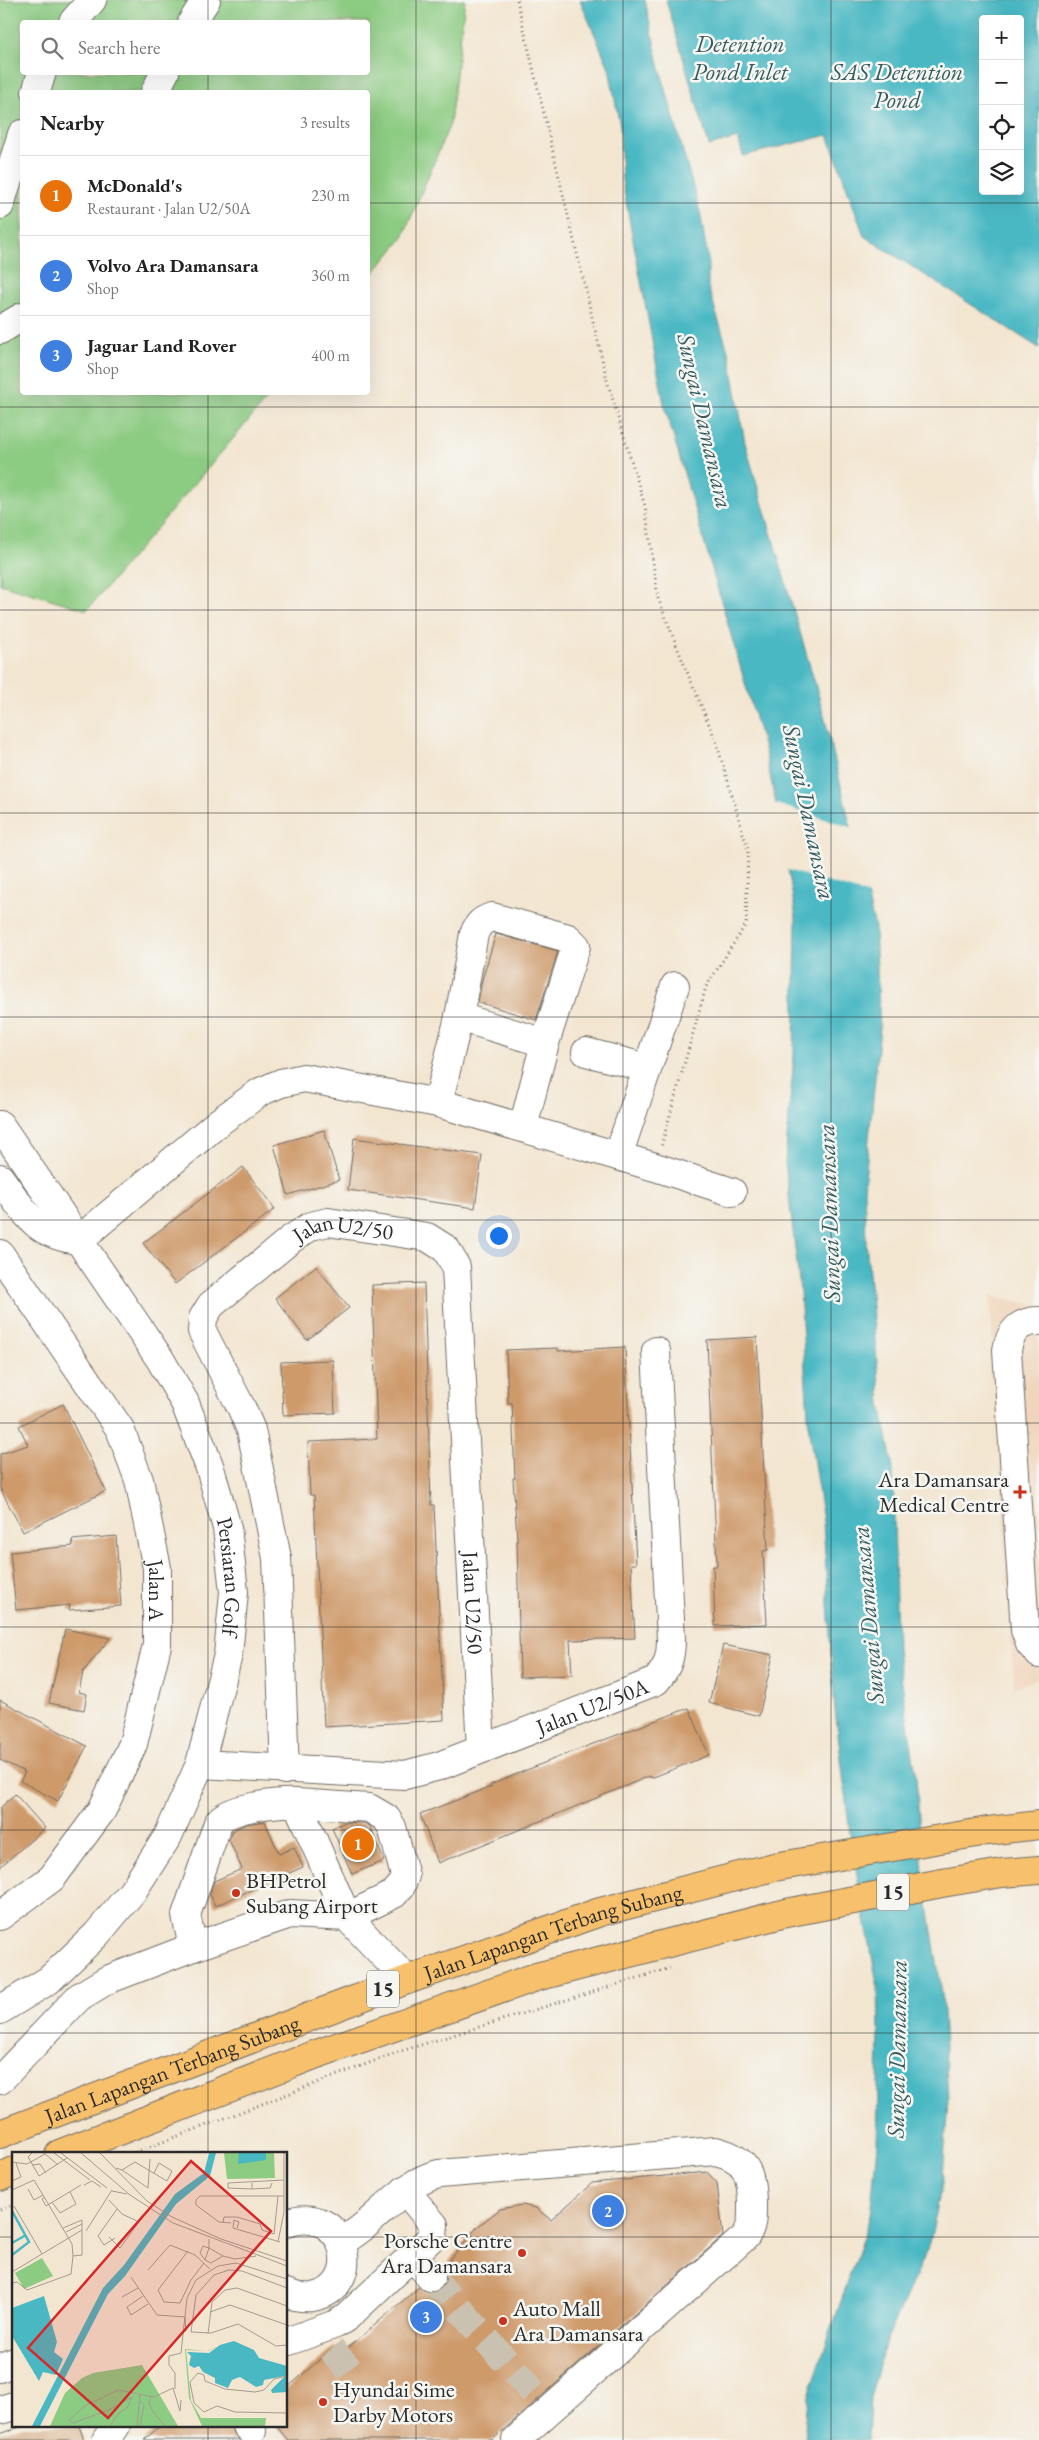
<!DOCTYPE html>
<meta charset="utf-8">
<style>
body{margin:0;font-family:"EB Garamond",serif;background:#f2f2f2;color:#222}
.controls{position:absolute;right:15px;top:15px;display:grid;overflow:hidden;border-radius:5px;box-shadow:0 5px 20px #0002}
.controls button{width:45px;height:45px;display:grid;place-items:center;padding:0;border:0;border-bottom:1px solid #e0e0e0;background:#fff;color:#222;font:25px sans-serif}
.you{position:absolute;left:498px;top:1235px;width:18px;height:18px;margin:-12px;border:4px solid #fff;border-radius:50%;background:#1a73e8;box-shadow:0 0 0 8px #1a73e833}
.badge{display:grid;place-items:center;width:32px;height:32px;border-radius:50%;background:#ea580c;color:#fff;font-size:16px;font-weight:700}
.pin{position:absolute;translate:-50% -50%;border:2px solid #fff;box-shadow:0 1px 5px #0006}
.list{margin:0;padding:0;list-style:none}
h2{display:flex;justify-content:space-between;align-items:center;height:65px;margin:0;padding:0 20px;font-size:21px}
h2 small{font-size:16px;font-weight:400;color:#767676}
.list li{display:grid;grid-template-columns:32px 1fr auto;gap:15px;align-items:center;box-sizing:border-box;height:80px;padding:0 20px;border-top:1px solid #e0e0e0}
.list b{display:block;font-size:19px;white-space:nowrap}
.list p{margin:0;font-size:16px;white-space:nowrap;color:#767676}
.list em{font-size:16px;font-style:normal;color:#767676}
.icon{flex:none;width:28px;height:28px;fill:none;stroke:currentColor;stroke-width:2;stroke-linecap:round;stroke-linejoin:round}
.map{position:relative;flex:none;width:1039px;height:2440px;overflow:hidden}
.search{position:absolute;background:#fff;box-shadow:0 5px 20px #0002;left:20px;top:20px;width:350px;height:55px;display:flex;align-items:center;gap:12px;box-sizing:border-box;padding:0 18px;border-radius:5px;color:#767676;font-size:19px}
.panel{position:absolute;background:#fff;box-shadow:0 5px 20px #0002;left:20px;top:90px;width:350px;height:305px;border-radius:5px}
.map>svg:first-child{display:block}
.built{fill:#f0d5bc}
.green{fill:#8ccb82;stroke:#5c7b56;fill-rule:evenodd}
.water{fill:#4ab8c3;stroke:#3a7277;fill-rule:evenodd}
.pier{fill:#f3e6d1}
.building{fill:#ce9a6b}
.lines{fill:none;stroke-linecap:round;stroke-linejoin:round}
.minor-tunnel{stroke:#cbc1b0;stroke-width:28;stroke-dasharray:28 14;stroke-linecap:butt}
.minor-casing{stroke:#716c65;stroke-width:30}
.major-casing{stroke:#716c65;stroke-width:30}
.path{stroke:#716c65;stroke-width:3;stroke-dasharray:1 4;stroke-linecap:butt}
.minor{stroke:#fff;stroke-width:28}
.major{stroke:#f7c06c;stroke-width:28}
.grid{fill:none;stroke:#2b2b2b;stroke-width:1;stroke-opacity:0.55}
.poi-dot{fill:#c8321e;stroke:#f6f6f2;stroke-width:2}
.labels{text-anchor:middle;stroke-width:5;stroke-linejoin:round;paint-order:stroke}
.shield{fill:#f6f6f2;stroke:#686867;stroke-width:1}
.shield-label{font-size:21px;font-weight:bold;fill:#2b2b2b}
.street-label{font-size:22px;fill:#2b2b2b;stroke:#f6f6f2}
.poi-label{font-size:22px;fill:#2b2b2b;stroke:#f6f6f2;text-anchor:start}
.water-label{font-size:24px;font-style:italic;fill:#365c60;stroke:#f6f6f2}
.inset-river{fill:none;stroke:#4ab8c3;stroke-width:2.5}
.inset-road{fill:none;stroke:#a39b8f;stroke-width:1}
.view{fill:#d62828;fill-opacity:0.15;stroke:#d62828;stroke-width:2.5}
.inset-edge{fill:none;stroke:#2b2b2b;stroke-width:2.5}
</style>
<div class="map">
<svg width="1039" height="2440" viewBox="0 0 1039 2440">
<rect width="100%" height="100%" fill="#f6f6f2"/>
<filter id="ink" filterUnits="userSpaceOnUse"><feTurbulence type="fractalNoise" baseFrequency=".02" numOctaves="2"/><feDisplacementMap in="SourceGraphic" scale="10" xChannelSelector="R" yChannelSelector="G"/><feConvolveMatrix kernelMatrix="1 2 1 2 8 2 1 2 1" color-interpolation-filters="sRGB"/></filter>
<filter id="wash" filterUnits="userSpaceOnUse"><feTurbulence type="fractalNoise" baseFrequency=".0096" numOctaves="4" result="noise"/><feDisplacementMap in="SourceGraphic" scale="20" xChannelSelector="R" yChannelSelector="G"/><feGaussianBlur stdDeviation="1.12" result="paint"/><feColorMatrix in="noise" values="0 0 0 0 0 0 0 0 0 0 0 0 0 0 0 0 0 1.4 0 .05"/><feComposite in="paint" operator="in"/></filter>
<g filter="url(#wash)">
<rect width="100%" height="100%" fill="#f3e6d1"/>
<path class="built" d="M990,1295L1039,1306V1678L1014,1688Z"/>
<path class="green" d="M0,0H465L450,124L402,239L368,280V92H22V392L272,393L87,610L0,584ZM22,22H368V72H22Z"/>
<path class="water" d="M580,0H645L659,65L700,212L708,258V287L730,357L745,443L823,711L875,928L880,1028L864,1189L866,1241L881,1404L893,1468L897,1650L916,1776L923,1874L942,1994L948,2099L943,2178L930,2243L886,2341L870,2398L868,2440H804L808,2398L870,2216L877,2145L879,2028L878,1989L851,1842L834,1701L823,1521L809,1431L800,1291L785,1162L794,1055L796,917L781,827L765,752L664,404L622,181L620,126L609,68Z
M666,0H1039V348L864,236L828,135L743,156L738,138L709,146ZM983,19H1020V191H983Z"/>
<path class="pier" d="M773,803L853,828L870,895L785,869Z"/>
<g id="blocks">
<path class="building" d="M496,934L558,951L536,1020L478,1002L482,980Z
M324,1130L339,1180L288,1195L274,1145Z
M354,1138L482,1155L475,1208L348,1190Z
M243,1167L275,1209L175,1284L143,1243Z
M316,1266L349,1308L307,1340L275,1298Z
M424,1283L431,1505H434L444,1720L324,1727L314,1495H310L308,1442L377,1439L372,1285Z
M757,1337L768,1550L763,1551L767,1624L715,1626L713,1566H717L707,1340Z
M625,1347L636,1564H631L635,1638L570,1640L572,1675L520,1677L517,1538L513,1478H515L512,1403H508L506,1350L558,1348V1351Z
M333,1360L335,1413L283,1415L281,1362Z
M63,1404L106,1491L23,1532L0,1488V1454L28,1445L19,1426Z
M116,1536L121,1606L69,1610L70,1605L16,1610L10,1552L73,1546L72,1540Z
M65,1629L110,1638L83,1672L79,1692L87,1694L84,1710L49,1703Z
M723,1645L773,1655L759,1716L709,1703Z
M0,1700L87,1746L58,1801L20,1781L25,1772L0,1760Z
M689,1708L709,1755L651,1778L650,1776L438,1863L420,1814L491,1787L490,1785L561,1756Z
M15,1794L45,1828L0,1867V1808Z
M265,1821L279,1854L294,1847L303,1867L215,1906L210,1894L214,1881L242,1869L229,1840L232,1831L246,1824Z
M345,1822L364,1823L370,1826L384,1861L352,1874L332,1828Z
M707,2172L717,2183L723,2236L492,2440H288L276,2426H286V2389L334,2347L341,2354L419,2287L427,2292H435L441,2289L446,2281L443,2268L478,2226L500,2209L522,2205L536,2208L551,2220L592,2183Z
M23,2426H79L84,2440H0V2434Z
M160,2426H232V2430L239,2440H144Z"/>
</g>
</g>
<g filter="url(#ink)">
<use href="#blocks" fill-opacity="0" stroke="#716c65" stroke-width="1"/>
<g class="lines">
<path class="minor-tunnel" d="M431,2277L539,2399
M331,2349L353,2374"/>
<defs>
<g id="minor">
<path d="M73,22L92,0"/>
<path d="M192,22L206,0"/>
<path d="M36,92L42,72"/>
<path d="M155,92L165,72"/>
<path d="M0,205L22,134"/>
<path d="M0,330L22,317"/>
<path d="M459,1017L545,1043"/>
<path d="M586,1052L647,1068"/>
<path d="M438,1103L459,1017L474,934C478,924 482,920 492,917L568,938L576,946L545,1043L523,1127"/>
<path id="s1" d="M0,1125L160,1359L185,1403L210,1468L227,1528L234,1592L228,1655L200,1764L168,1836L132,1892L97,1934L49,1980L0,2010"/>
<path d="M618,1156L675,986"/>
<path d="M0,1178C25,1212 34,1235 79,1240L219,1122L260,1092L281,1083L304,1078L438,1103L655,1167L732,1192"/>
<path id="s2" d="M0,1254L120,1429L139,1480L157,1568V1645L133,1744L102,1810L52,1878L0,1916"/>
<path d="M1039,1321C1020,1321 1010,1331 1007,1350L1025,1630L1030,1644L1039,1654"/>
<path id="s3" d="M200,1764L405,1775L439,1766L656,1681C668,1667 671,1657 671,1639L656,1351"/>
<path id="s4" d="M285,1770L277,1558L251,1430L242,1409L202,1331L203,1318L211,1305L290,1240L311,1226L328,1222L427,1237L446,1249L456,1267L481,1749"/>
<path d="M193,1947L186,1915L218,1823C226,1807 281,1802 297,1803L347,1917L394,1894L401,1886L405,1876L392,1827L386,1818L369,1808L297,1803"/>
<path d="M0,2080L79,1997L107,1980L193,1947L290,1914L347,1917L407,1980"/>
<path d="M286,2223C348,2201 366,2288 313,2297C303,2298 295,2297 286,2293"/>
<path d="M341,2242C377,2223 399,2183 439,2174L716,2151C747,2159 751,2173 752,2202C752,2216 753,2224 746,2236L516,2440"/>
<path d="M412,2256L431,2277"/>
<path d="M286,2342L336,2324L347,2317L430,2239L433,2235L434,2225L405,2190"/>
<path d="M0,2368L14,2362"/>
<path d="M0,2410L14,2406"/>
<path d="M247,2426L252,2431"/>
<path d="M106,2440L116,2426"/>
</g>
<g id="major">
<path id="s5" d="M0,2134L407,1980L600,1912L774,1867L988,1831L1039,1825"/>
<path d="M59,2154L314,2055L536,1977L786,1913L942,1883L1002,1873L1039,1870"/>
<path d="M0,2177L14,2171"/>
</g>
</defs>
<use href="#minor" class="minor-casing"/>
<use href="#major" class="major-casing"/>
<path class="path" d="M517,0L608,384L645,506L658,598L683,662L716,741L748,850L746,924L706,987L661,1147
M131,2154L398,2052L670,1968
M0,2210L14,2204"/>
<use href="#minor" class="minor"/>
<use href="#major" class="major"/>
</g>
</g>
<path class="grid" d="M208,0V22M416,0V2440M623,0V2440M831,0V2440M208,72V92M0,203H22M368,203H1039M208,392V2154M0,407H1039M0,610H1039M0,813H1039M0,1017H1039M0,1220H1039M0,1423H1039M0,1627H1039M0,1830H1039M0,2033H1039M0,2237H14M286,2237H1039M208,2426V2440"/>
<g class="poi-dot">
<path d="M1017.5 1484.5h5v5h5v5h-5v5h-5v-5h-5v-5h5z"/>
<circle cx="236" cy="1893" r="5"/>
<circle cx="522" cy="2253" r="5"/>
<circle cx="503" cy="2321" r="5"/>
<circle cx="323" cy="2402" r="5"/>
</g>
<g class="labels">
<g class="shield">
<rect x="877" y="1873.5" width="32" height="37" rx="4"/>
<rect x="367" y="1970.5" width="32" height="37" rx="4"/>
</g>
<g class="shield-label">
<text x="893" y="1899">15</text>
<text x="383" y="1996">15</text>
</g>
<g class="street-label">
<text dy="8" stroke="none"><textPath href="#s4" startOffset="641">Jalan U2/50</textPath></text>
<text dy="8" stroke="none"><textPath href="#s1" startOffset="515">Persiaran Golf</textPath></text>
<text dy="8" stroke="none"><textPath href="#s2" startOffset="379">Jalan A</textPath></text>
<text dy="8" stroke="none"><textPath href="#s4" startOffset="1106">Jalan U2/50</textPath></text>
<text dy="8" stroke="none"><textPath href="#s3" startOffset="405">Jalan U2/50A</textPath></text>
<text dy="8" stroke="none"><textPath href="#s5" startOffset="589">Jalan Lapangan Terbang Subang</textPath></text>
<text dy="8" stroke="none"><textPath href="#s5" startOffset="184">Jalan Lapangan Terbang Subang</textPath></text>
</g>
<g class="poi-label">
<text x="1009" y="1487" text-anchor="end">Ara Damansara<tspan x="1009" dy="25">Medical Centre</tspan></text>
<text x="246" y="1888">BHPetrol<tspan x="246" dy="25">Subang Airport</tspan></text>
<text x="512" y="2248" text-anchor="end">Porsche Centre<tspan x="512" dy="25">Ara Damansara</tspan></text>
<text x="513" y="2316">Auto Mall<tspan x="513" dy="25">Ara Damansara</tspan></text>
<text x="333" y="2397">Hyundai Sime<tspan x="333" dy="25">Darby Motors</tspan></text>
</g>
<g class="water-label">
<text x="740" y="52">Detention<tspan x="740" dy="28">Pond Inlet</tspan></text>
<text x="897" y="80">SAS Detention<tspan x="897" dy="28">Pond</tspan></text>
<text transform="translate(705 421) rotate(77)" y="8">Sungai Damansara</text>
<text transform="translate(809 812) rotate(78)" y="8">Sungai Damansara</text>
<text transform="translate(829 1213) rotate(-92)" y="8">Sungai Damansara</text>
<text transform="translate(868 1615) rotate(-95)" y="8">Sungai Damansara</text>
<text transform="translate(897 2049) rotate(-89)" y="8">Sungai Damansara</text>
</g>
</g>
<g transform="translate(12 2152)">
<rect width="275" height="275" fill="#f3e6d1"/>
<path d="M212,1H262L263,26L215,27ZM30,106L41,124L12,137L3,121ZM221,188L196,199L174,198L179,249L189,266H254L253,274H190L177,246L173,197L195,199L221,188L234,191L255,208L275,209L255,208L234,191ZM130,213L166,274H38L53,241L70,226L81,221Z" fill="#8ccb82"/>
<path d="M197,1H204L198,24L164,52L113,124L96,142L28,274H20L91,136L112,113L163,42L192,21ZM227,1H254V8L226,12ZM32,144L45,190L42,200L51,207L44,223L31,220L27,229L0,184V156ZM222,189L242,198L247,206L275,214V240L260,241L259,238L273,224L252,228L251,233L244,235L228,225L220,228L216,236L203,231V226L191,220L187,214L182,216L177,213L179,204L175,200L197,201L208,193Z" fill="#4ab8c3"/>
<path class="inset-river" d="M0,59L17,90L0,103M0,91L14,83"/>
<path class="inset-road" d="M20,1L16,5L27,24L55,6M32,1L46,13M42,1L78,28M49,1L95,36M69,1L118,43L161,71L275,114M88,1L135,49L160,65L209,87L275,109M0,10L15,12L33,2M20,13L28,12L34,21M104,16L110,18L123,10L138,19L155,29L160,19L147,11L142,21M110,18L136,36L138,7M0,29L9,25L4,11M240,31V37L216,36V31L272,28M72,33L80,29L89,35M16,37L22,48L31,43M240,37L258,36L260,31M0,38L22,28L60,92L61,104L59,122L15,138L5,130L0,131M100,39L115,42M33,45L30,47L34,54L69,33M97,48L110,62L127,70L108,96L97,85M40,50L48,61L64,52L58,40M2,54L30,102M211,71L212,65H225L248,72L250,78L262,82L266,44M219,71L207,70L184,53V48L188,44H272M51,76L70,68V103L61,104M225,76L227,70L222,68L221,76L268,90M74,79L100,38M54,80L70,72M103,86L92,93L86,84L105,57M197,87V96L211,104L223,107L244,104M266,90L272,60V1M176,99L146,138L152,150L168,151L179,128L192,111M193,108L188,101L191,94L197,96L193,108L199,111L211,104M136,118L158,93L183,103L198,117M0,120L70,78M119,125L145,163L173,165L174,179H171M275,136L230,119L217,118L202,123L184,143L179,180L199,181L226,172L264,194L275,193M131,144L115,155L119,163L136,152M110,145L126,136M198,160L218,153L275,173M196,182L200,150L213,138L225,136L275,154M275,224L262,227L252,238L243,240L213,237L193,229L192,223L186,221L178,230L182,251L192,260L205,254L223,260L275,261M163,237V221L157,213V204L169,201L175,146L184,128L206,114L224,111L275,127M139,244L137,251L141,260L153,274M127,248L132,253L128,274M98,274L107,261L115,256L120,245L97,258L61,271L57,268L73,254L106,238L142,245L161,236L168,259L169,248M125,274L128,242"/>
<path class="view" d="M179,9L259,79L96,266L16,196Z"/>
<rect width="275" height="275" class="inset-edge"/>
</g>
</svg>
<div class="controls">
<button>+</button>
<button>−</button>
<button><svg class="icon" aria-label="locate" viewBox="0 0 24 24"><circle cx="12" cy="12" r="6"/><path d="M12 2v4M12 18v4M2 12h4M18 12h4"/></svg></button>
<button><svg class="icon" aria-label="layers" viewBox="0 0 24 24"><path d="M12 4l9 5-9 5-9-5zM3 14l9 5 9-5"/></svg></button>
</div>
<div class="you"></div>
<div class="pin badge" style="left:358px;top:1844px;background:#e8710a">1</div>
<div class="pin badge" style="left:608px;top:2211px;background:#3f7fe0">2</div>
<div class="pin badge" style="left:426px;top:2317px;background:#3f7fe0">3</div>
<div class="search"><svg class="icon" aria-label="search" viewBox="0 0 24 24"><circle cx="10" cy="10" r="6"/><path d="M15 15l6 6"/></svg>Search here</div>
<section class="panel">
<h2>Nearby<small>3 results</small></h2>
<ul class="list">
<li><span class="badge" style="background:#e8710a">1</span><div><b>McDonald's</b><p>Restaurant · Jalan U2/50A</p></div><em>230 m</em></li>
<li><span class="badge" style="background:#3f7fe0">2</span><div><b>Volvo Ara Damansara</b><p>Shop</p></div><em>360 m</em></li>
<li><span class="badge" style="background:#3f7fe0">3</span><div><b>Jaguar Land Rover</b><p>Shop</p></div><em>400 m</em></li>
</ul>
</section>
</div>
